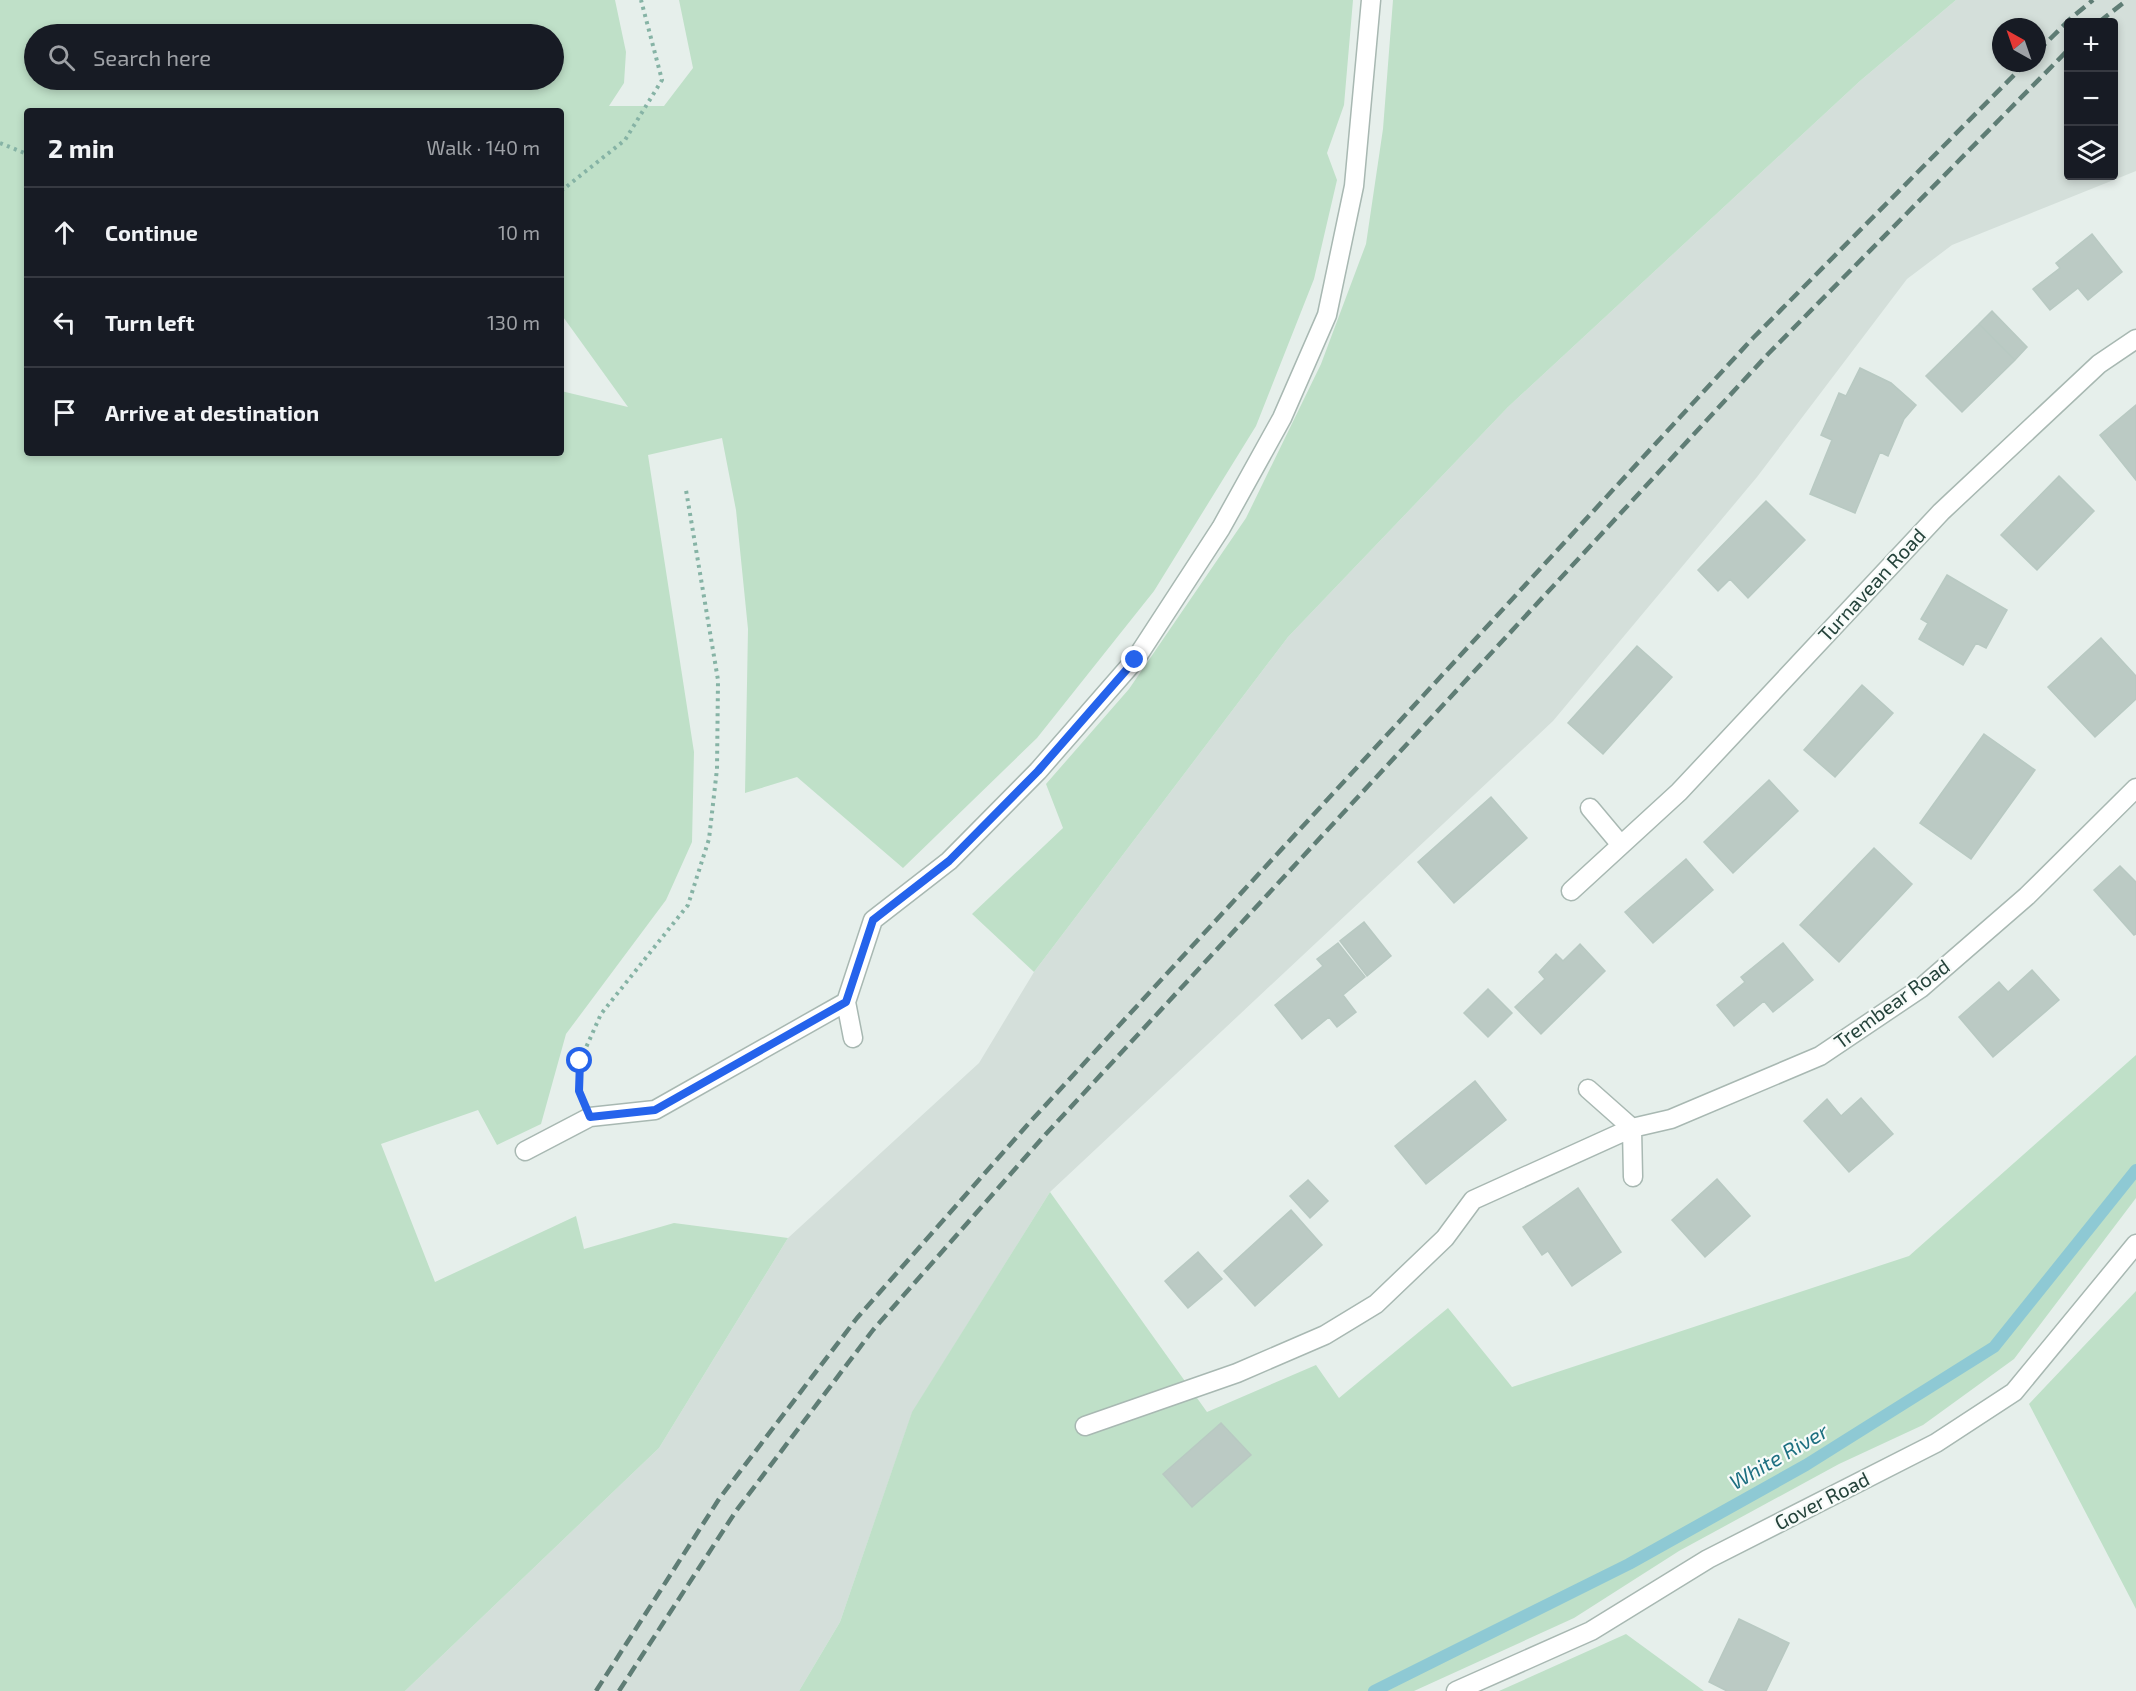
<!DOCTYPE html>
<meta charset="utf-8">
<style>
body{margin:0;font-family:"Exo 2",sans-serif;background:#20242c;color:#f1f3f6}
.controls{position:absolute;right:18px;top:18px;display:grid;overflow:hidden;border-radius:6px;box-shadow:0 3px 9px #0003}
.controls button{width:54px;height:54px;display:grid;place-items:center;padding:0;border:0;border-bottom:2px solid #363941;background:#171b24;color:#f1f3f6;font:30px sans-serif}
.compass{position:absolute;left:1992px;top:18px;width:54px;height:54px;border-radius:50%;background:#171b24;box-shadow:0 3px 9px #0003;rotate:320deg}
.stop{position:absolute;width:18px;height:18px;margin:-14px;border:4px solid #2563eb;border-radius:50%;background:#fff}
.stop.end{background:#2563eb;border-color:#fff;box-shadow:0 2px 6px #0008}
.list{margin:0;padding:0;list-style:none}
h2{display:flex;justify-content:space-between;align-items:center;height:78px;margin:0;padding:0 24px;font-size:26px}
h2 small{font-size:20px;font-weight:400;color:#9ea1a6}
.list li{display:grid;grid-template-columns:39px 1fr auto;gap:18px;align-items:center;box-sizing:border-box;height:90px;padding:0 24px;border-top:2px solid #363941}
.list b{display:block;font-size:22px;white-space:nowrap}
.list em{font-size:20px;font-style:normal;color:#9ea1a6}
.icon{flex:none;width:33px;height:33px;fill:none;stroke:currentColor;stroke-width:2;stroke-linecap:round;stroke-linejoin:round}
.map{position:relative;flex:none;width:2136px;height:1691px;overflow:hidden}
.search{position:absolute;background:#171b24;box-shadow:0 3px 9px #0003;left:24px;top:24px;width:540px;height:66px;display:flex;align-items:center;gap:15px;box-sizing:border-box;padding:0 21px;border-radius:33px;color:#9ea1a6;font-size:22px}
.panel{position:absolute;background:#171b24;box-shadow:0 3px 9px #0003;left:24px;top:108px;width:540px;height:348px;border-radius:6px}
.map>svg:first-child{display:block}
.built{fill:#d4dfda;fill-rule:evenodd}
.green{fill:#bfe0c8;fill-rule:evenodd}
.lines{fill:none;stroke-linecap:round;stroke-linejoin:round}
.stream{stroke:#8ec9d4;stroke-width:12}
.building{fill:#bbcac4;stroke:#b8c9c2;stroke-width:1.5}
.minor-casing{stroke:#a8b8b2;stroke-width:21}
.path{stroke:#86b3a5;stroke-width:4;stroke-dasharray:3 4.5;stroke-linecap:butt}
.minor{stroke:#fff;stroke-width:18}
.rail{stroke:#5f7d75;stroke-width:4.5;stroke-dasharray:12 6;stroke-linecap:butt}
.route{stroke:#2563eb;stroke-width:8}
.labels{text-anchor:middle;stroke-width:4.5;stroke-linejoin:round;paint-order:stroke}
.street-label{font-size:20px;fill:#24423a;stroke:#f7fbf9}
.water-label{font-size:21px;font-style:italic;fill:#1c6f80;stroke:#f7fbf9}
</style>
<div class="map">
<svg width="2136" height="1691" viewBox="0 0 2136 1691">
<rect width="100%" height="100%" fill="#e6efeb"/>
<path class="built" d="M1956,0H2136V171L1952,245L1907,279L1757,477L1553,721L1050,1192L912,1413L840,1622L799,1691H405L659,1448L788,1238L979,1063L1034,972L1288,637L1508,407L1860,81ZM2068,22H2114V176H2068ZM2001,27H2037V63H2001Z"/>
<path class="green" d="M0,0H615L626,52L624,83L609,106H664L693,68L679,0H1353L1344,105L1327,153L1337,180L1314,279L1256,426L1154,591L1037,738L903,868L797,777L745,793L748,629L736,510L722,438L648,455L694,752L692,842L666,900L566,1034L541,1124L497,1145L478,1110L381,1144L435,1282L576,1216L584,1249L674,1223L788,1238L659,1448L405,1691H0ZM554,34V80H34V34ZM27,111H561V314L628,407L561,391V453H27Z
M1393,0H1956L1860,81L1508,407L1288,637L1034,972L972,914L1063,828L1046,784L1129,689L1246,518L1321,364L1366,244L1383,129Z
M2136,1055V1198L2014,1359L1923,1425L1839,1464L1679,1551L1574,1618L1414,1691H799L840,1622L912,1412L1050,1192L1207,1412L1316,1365L1339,1398L1448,1308L1512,1387L1909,1256Z
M2136,1291V1609L2029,1404Z
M1626,1634L1704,1691H1499Z"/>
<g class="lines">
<path class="stream" d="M1374,1691L1629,1564L1806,1465L1994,1347L2136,1170"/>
</g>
<path class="building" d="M2092,234L2122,272L2088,300L2078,288L2050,310L2033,289L2060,268L2056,263Z
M1992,311L2027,347L2015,360L1979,324Z
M1979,324L2015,360L1962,412L1926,376Z
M1860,368L1891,383L1916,405L1904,419L1888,456L1880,452L1855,513L1810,494L1832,440L1821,435L1839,393L1846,396Z
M2136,405V480L2100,435Z
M2059,476L2094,511L2037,570L2001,535Z
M1766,501L1805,540L1748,598L1730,579L1718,591L1698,570Z
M1947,575L2007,610L1986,648L1976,643L1963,665L1919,639L1928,623L1921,619Z
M2101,638L2136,676V699L2095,737L2048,687Z
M1637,646L1672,677L1603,754L1568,723Z
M1862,685L1893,713L1835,777L1804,750Z
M1984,734L2035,770L1971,859L1920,823Z
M1769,780L1798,811L1733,873L1704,842Z
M1491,797L1527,838L1454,903L1418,862Z
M1874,848L1912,884L1839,962L1800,925Z
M1686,859L1713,890L1653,943L1625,912Z
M2120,866L2136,882V934L2134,935L2094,890Z
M1364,922L1391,956L1367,976L1340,941Z
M1338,943L1365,977L1343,995L1356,1012L1337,1027L1329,1017L1302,1039L1275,1005L1323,966L1317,959Z
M1783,943L1813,980L1773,1012L1764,1001L1734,1026L1717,1005L1745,982L1741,977Z
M1580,944L1605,971L1541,1034L1515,1007L1545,979L1539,972L1556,954L1563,961Z
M2032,970L2059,1000L1993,1057L1959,1017L1999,982L2008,992Z
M1488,989L1512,1013L1488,1037L1464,1013Z
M1475,1081L1506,1120L1426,1184L1395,1146Z
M1861,1098L1893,1134L1849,1172L1804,1121L1827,1099L1841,1116Z
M1717,1179L1750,1216L1705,1257L1672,1220Z
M1308,1180L1328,1201L1310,1218L1290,1196Z
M1578,1188L1621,1252L1572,1286L1548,1251L1542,1255L1523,1227Z
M1291,1210L1322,1245L1255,1306L1224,1271Z
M1198,1252L1222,1279L1188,1308L1165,1281Z
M1221,1423L1251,1455L1192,1507L1163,1474Z
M1739,1619L1789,1643L1766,1691H1727L1709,1682Z"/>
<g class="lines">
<defs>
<path id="minor" d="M1590,808L1621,845
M1571,891L1679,792L1941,512L2099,364L2136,339
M853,1038L846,1002L873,920L949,861L1038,771L1135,660L1221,528L1282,418L1327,315L1354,186L1371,0
M1588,1089L1632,1128L1633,1177
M525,1151L590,1117L655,1110L846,1002
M1085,1426L1237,1373L1325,1335L1376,1304L1445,1238L1473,1200L1632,1128L1671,1119L1820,1056L1921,988L2027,896L2136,788
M1456,1691L1591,1631L1708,1559L1936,1443L2014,1392L2136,1244"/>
</defs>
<use href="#minor" class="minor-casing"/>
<path class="path" d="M0,143L27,154
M561,191L625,140L662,80L641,0
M579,1090L580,1061L601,1014L688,905L709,839L717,769L718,680L686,490"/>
<use href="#minor" class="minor"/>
<path class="rail" d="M2099,22L2127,0
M2037,52L2070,19L2093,0
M596,1691L719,1499L857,1318L1030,1122L1753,338L2026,63
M619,1691L736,1511L873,1330L1045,1135L1769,353L2068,50"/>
</g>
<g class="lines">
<path class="route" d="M580,1061L579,1091L590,1117L655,1110L846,1002L873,920L949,861L1038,771L1135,660"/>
</g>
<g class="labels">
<g class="street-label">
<text transform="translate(1872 585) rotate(-47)" y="7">Turnavean Road</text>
<text transform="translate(1892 1004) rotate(-36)" y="7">Trembear Road</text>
<text transform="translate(1822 1501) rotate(-27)" y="7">Gover Road</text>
</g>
<g class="water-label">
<text transform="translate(1779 1457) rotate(-30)" y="7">White River</text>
</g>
</g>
</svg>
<div class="controls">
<button>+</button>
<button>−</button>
<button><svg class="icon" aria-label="layers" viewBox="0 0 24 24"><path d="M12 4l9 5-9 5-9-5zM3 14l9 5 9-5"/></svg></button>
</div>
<svg class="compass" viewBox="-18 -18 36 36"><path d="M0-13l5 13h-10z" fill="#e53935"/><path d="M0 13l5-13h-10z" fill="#9ea1a6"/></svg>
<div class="stop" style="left:580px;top:1061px"></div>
<div class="stop end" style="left:1135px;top:660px"></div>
<div class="search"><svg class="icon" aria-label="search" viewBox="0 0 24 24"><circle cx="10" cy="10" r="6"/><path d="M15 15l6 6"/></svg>Search here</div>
<section class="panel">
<h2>2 min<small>Walk · 140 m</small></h2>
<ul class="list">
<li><svg class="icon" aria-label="ahead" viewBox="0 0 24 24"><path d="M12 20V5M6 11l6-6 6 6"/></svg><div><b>Continue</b></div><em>10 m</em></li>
<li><svg class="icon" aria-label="left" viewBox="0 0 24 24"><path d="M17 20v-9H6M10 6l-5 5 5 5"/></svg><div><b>Turn left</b></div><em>130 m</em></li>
<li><svg class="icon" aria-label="arrive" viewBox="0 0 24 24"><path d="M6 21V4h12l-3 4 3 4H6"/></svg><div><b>Arrive at destination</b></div></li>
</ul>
</section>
</div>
